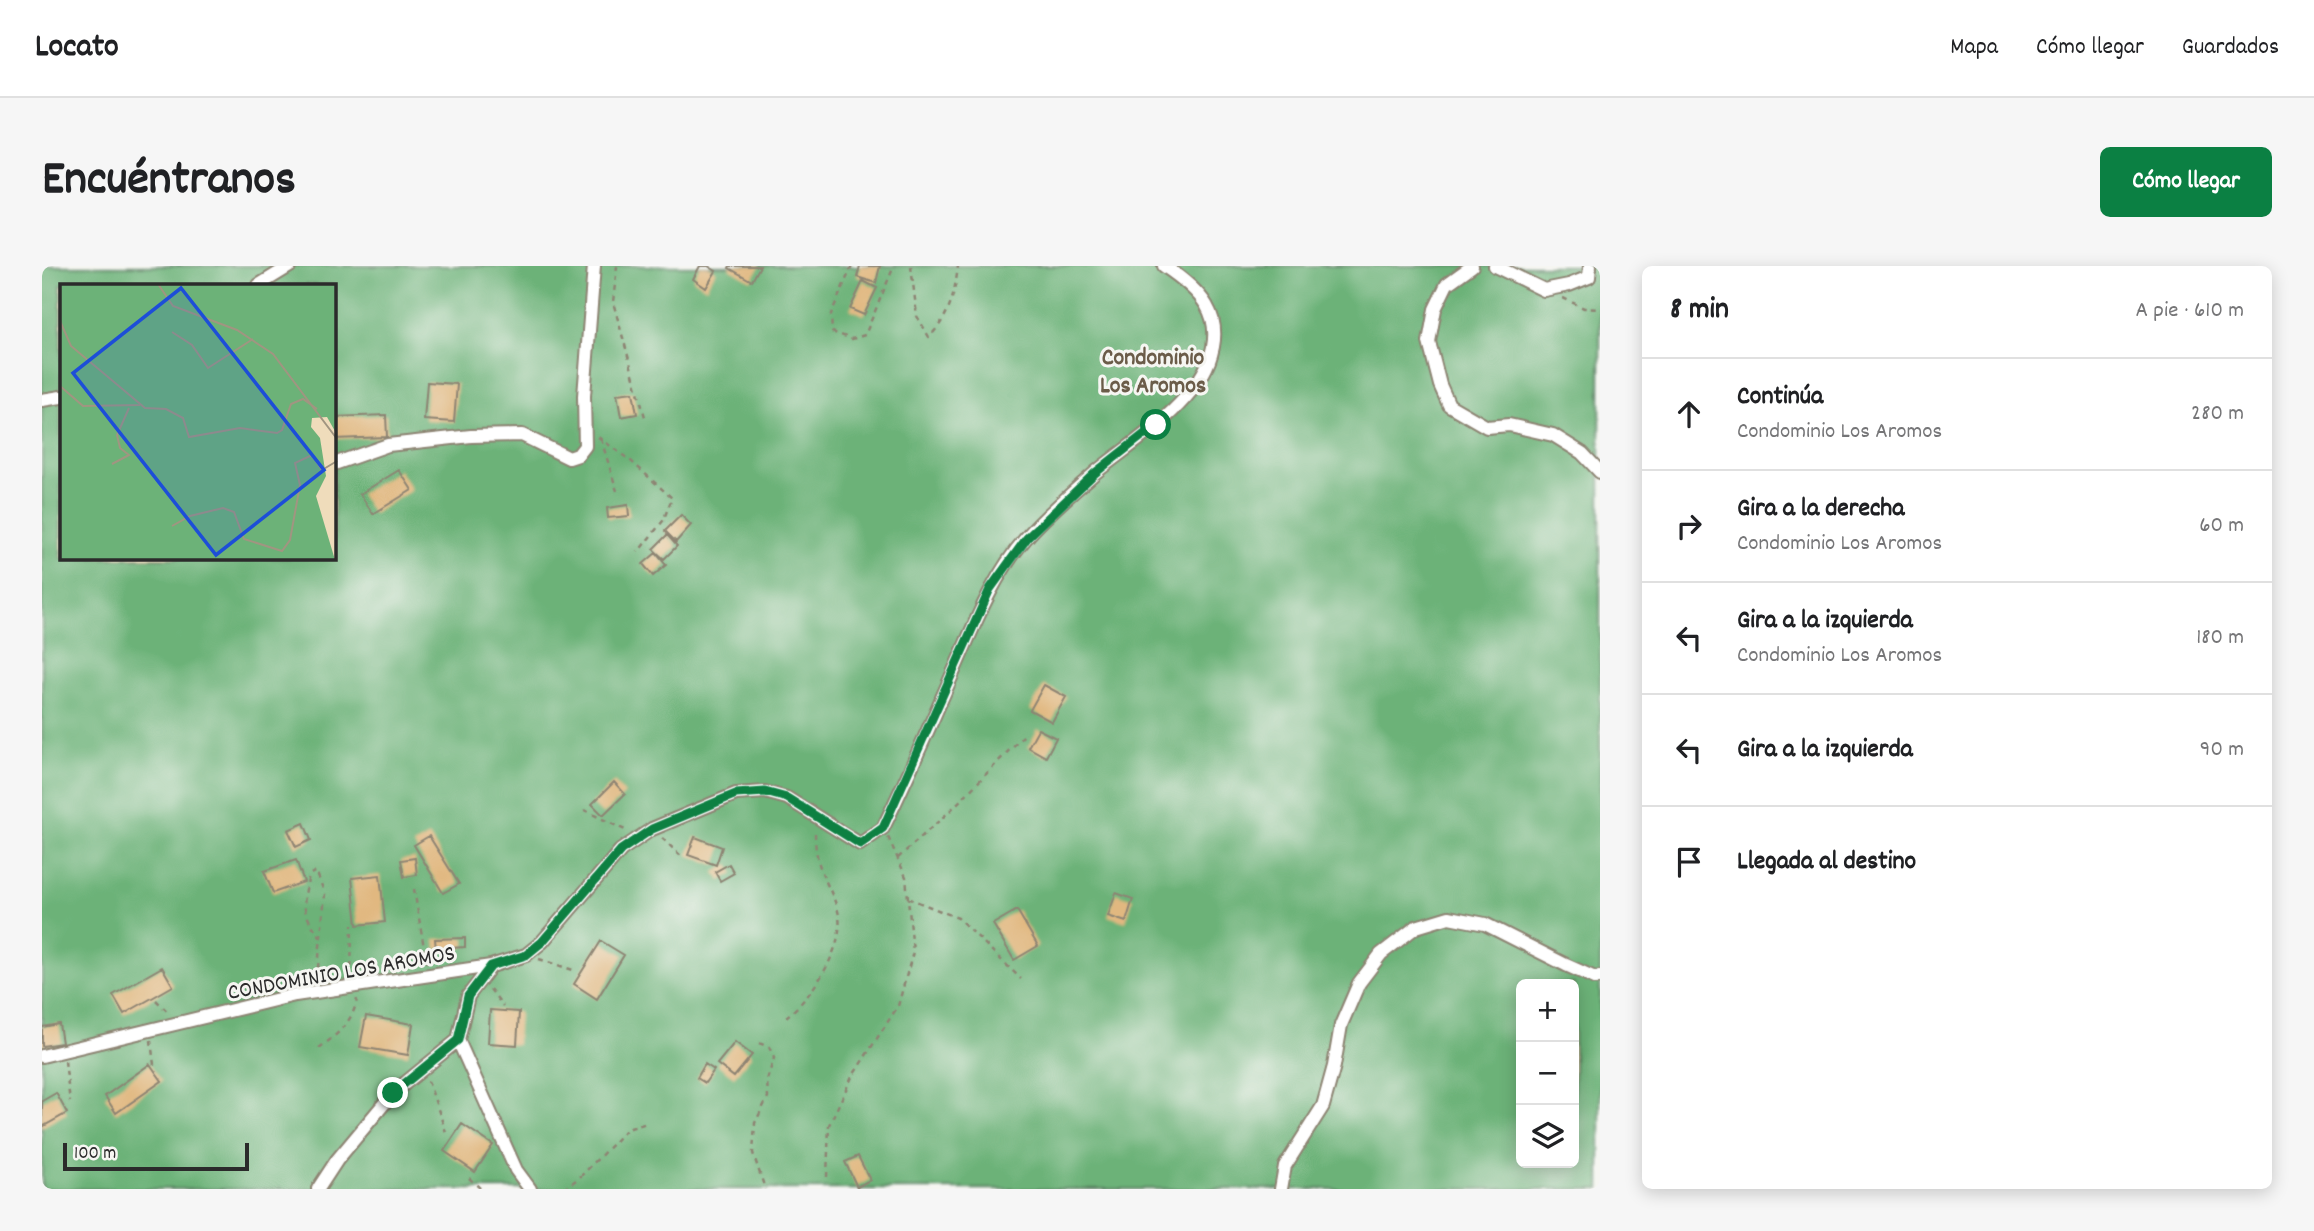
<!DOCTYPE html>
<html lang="es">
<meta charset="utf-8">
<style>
body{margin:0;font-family:Dekko,sans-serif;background:#f6f6f6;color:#202124}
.controls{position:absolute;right:21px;bottom:21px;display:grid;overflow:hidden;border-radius:10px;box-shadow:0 4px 18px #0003}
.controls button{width:63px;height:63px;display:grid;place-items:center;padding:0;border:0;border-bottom:2px solid #e0e0e0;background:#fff;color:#202124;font:35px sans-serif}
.scale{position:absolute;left:21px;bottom:18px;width:186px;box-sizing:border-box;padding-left:7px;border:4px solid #2b2b2b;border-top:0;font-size:19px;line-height:24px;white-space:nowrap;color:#2b2b2b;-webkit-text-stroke:5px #f6f6f2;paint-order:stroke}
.stop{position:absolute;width:21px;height:21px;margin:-16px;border:5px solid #0b8043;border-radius:50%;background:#fff}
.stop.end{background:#0b8043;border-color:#fff;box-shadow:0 2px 7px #0008}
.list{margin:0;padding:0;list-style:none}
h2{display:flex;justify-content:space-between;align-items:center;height:91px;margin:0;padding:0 28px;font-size:30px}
h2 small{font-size:23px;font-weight:400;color:#757577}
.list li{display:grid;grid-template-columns:46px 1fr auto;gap:21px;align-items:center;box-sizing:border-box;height:112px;padding:0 28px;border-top:2px solid #e0e0e0}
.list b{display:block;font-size:26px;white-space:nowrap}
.list p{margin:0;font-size:23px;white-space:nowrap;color:#757577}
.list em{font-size:23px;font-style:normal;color:#757577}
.icon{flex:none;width:38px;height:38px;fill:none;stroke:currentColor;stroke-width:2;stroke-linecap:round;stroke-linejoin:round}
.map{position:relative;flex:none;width:1558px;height:923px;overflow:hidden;border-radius:10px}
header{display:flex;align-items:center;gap:42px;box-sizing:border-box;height:98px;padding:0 35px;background:#fff;border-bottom:2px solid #e0e0e0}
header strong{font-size:33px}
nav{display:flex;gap:38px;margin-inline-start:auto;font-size:24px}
.intro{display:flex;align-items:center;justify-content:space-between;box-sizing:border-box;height:168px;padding:0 42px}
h1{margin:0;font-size:49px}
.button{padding:18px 32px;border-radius:10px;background:#0b8043;color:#fff;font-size:24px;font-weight:700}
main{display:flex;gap:42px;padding:0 42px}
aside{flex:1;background:#fff;border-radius:10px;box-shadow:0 4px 18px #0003}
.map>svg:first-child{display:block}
.forest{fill:#6cb278;stroke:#4c6e52;stroke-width:2;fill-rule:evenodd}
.building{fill:#e1b880}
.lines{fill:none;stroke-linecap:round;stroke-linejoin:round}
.minor-casing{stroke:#8d8473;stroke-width:16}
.path{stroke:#8d8473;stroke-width:2.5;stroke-dasharray:5 5;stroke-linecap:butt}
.minor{stroke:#fff;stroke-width:12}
.route{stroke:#0b8043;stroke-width:9}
.labels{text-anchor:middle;stroke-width:6;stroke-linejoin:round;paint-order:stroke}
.street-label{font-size:23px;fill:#2b2b2b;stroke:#f6f6f2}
.neighbourhood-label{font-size:24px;font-weight:bold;fill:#6b5c49;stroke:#f6f6f2}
.inset-road{fill:none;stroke:#a19581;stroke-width:2}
.view{fill:#1d4ed8;fill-opacity:0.15;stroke:#1d4ed8;stroke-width:3.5}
.inset-edge{fill:none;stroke:#2b2b2b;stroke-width:3.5}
</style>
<header>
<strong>Locato</strong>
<nav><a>Mapa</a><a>Cómo llegar</a><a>Guardados</a></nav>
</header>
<div class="intro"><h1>Encuéntranos</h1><a class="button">Cómo llegar</a></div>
<main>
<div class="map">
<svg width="1558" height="923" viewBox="0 0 1558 923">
<rect width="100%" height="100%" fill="#f6f6f2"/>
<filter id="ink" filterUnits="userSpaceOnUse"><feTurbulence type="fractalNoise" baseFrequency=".0143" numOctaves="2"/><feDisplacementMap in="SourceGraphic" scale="14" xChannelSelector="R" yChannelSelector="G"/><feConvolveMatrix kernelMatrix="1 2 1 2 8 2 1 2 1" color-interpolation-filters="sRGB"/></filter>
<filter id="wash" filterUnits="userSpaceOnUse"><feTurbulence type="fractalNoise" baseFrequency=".00686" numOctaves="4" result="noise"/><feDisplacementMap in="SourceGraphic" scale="28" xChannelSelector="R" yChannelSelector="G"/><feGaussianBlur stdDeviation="1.57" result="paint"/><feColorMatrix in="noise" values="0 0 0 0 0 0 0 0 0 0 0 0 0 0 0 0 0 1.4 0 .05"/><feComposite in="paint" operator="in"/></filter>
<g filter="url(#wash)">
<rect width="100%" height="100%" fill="#efdcbb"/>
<path class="forest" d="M0,0H1558V923H0ZM19,19H292V292H19ZM1479,718H1532V897H1479Z"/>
<g id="blocks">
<path class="building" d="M658,0H666L674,5L664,22L651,13Z
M688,0H718L710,15L687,2Z
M818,0H838L834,17L815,11Z
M821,15L835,22L822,49L808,43Z
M385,116L415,118L412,156L382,154Z
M591,126L595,148L579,151L575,128Z
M344,149L345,171L292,173V151Z
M357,204L370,224L331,248L318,228Z
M586,239L587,250L566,252L565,242Z
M639,249L649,259L634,276L623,265Z
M625,269L635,280L622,293L611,283Z
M614,287L624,299L611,310L601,298Z
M1002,419L1024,431L1010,456L988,444Z
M996,463L1014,472L1004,491L986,481Z
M572,516L583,528L561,549L550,538Z
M262,557L269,574L254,581L246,564Z
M387,570L417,618L401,627L372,579Z
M653,571L680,581L674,599L646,589Z
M373,592L375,609L362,611L359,594Z
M254,594L262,616L231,627L222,605Z
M687,598L692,607L678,615L673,606Z
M338,609L343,656L315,659L310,612Z
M1074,627L1091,633L1084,656L1066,650Z
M975,644L996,680L972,694L951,658Z
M423,672V681L394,683L393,673Z
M559,675L582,689L555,733L532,718Z
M120,701L131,720L82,748L71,729Z
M448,744L477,746L475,779L446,777Z
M324,750L371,758L366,789L318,781Z
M17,758L20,777L0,780V761Z
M693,776L710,789L692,811L675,798Z
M108,798L120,815L74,847L63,830Z
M663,798L672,804L663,817L655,812Z
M14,827L25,847L0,861V835Z
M420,858L451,879L433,906L402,885Z
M816,890L828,914L815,921L803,896Z"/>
</g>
</g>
<g filter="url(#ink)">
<use href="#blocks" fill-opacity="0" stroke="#8d8473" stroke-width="2"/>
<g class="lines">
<defs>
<path id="minor" d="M1430,0L1405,18L1393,43L1387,76L1398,119L1407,139L1445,161L1467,159L1511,169L1540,187L1558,206
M1453,0L1502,24L1527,19L1547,11L1548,0
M217,19L248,0
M0,134L19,131
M292,198L346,179L429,170L480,169L527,192L536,189L543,180L542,130L552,0
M416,774L474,904L488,923
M0,790L253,729L449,700L484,689L500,676L579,584L610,563L694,528L723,526L745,532L818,578L841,562C866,511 888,459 911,407C932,360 950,311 984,272C1004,249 1032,225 1054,206C1091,176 1149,141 1167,95C1184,49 1158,24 1122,0
M276,923L295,894L351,827L416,774L426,730L449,700
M1239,923L1243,900L1281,840L1292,800L1299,759L1317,717L1339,688L1374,661L1407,651L1443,658L1524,699L1553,712L1558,711"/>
</defs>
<use href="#minor" class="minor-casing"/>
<path class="path" d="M575,0L571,36L603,151
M810,0L789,48L790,66L810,73L823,69L852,0
M869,0L875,50L887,71C907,52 913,27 916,0
M1521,32L1542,42L1558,43
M556,171L589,195L630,232L621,255L596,286
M559,173L575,225
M542,544L585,565
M620,572L641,592
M856,592L909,544L983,468
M372,623L385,699
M866,632L916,652L979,713
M497,693L534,705
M309,711L310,659
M275,712L283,628L274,605L267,609C260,642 259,643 278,671
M448,723L461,740
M114,734L127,747
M744,751C771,730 805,679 796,645C791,626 778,609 775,589C773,581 773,571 773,563
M109,774L112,799
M717,777L727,781L732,792L725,814L726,831L713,857L711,887L723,923
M277,782C295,769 311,756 315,733
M23,795L28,836
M386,815L404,866
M785,911L787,859L810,811L856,740L871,686L864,611L846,571
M427,912L439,923
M522,923L539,910L585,863L605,857"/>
<use href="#minor" class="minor"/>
</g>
</g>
<g class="lines" filter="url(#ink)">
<path class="route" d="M351,827L416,774L426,730L449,700L484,689L500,676L579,584L610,563L694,528L723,526L745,532L818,578L841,562L948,323L985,272L1053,207L1114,159"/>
</g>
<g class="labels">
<g class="street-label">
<text transform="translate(299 705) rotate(-10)" y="8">CONDOMINIO LOS AROMOS</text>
</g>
<g class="neighbourhood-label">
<text x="1111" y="98">Condominio<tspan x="1111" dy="28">Los Aromos</tspan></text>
</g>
</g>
<g transform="translate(18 18)">
<rect width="276" height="276" fill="#efdcbb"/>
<path d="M0,0H276V149L267,133L252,134L251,143L260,154L266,192L256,212L275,276H0Z" fill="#6cb278"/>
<path class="inset-road" d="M98,0L113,22L177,46L213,70L277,155M0,37L11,62L85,124L106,125L123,134L129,153L180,144L217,149L222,146L231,120L243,115L257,125M112,48L132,61L148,84L193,55M0,102L23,122L80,121M52,180L69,171L60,164L57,151L69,124M112,242L130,232L163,224L174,228L184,255L222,267L230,256L240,201L235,179L252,171L262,186L277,177"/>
<path class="view" d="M121,4L264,186L156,271L13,89Z"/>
<rect width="276" height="276" class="inset-edge"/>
</g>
</svg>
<div class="controls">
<button>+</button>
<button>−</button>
<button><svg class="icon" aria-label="layers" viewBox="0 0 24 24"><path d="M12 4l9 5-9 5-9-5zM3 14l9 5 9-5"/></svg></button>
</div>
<div class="scale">100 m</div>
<div class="stop" style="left:1114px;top:159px"></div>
<div class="stop end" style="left:351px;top:827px"></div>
</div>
<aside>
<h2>8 min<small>A pie · 610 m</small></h2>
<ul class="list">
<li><svg class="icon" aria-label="ahead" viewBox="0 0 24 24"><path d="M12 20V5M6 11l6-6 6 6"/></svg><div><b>Continúa</b><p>Condominio Los Aromos</p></div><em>280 m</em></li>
<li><svg class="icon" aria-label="right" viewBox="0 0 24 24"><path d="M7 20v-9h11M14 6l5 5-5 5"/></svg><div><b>Gira a la derecha</b><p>Condominio Los Aromos</p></div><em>60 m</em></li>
<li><svg class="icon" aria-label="left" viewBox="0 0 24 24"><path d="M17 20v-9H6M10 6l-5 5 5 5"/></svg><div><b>Gira a la izquierda</b><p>Condominio Los Aromos</p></div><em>180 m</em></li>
<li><svg class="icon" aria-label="left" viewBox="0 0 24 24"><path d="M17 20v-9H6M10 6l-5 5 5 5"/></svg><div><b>Gira a la izquierda</b></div><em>90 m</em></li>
<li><svg class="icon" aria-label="arrive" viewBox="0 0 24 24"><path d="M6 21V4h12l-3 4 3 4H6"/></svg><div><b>Llegada al destino</b></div></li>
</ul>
</aside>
</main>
